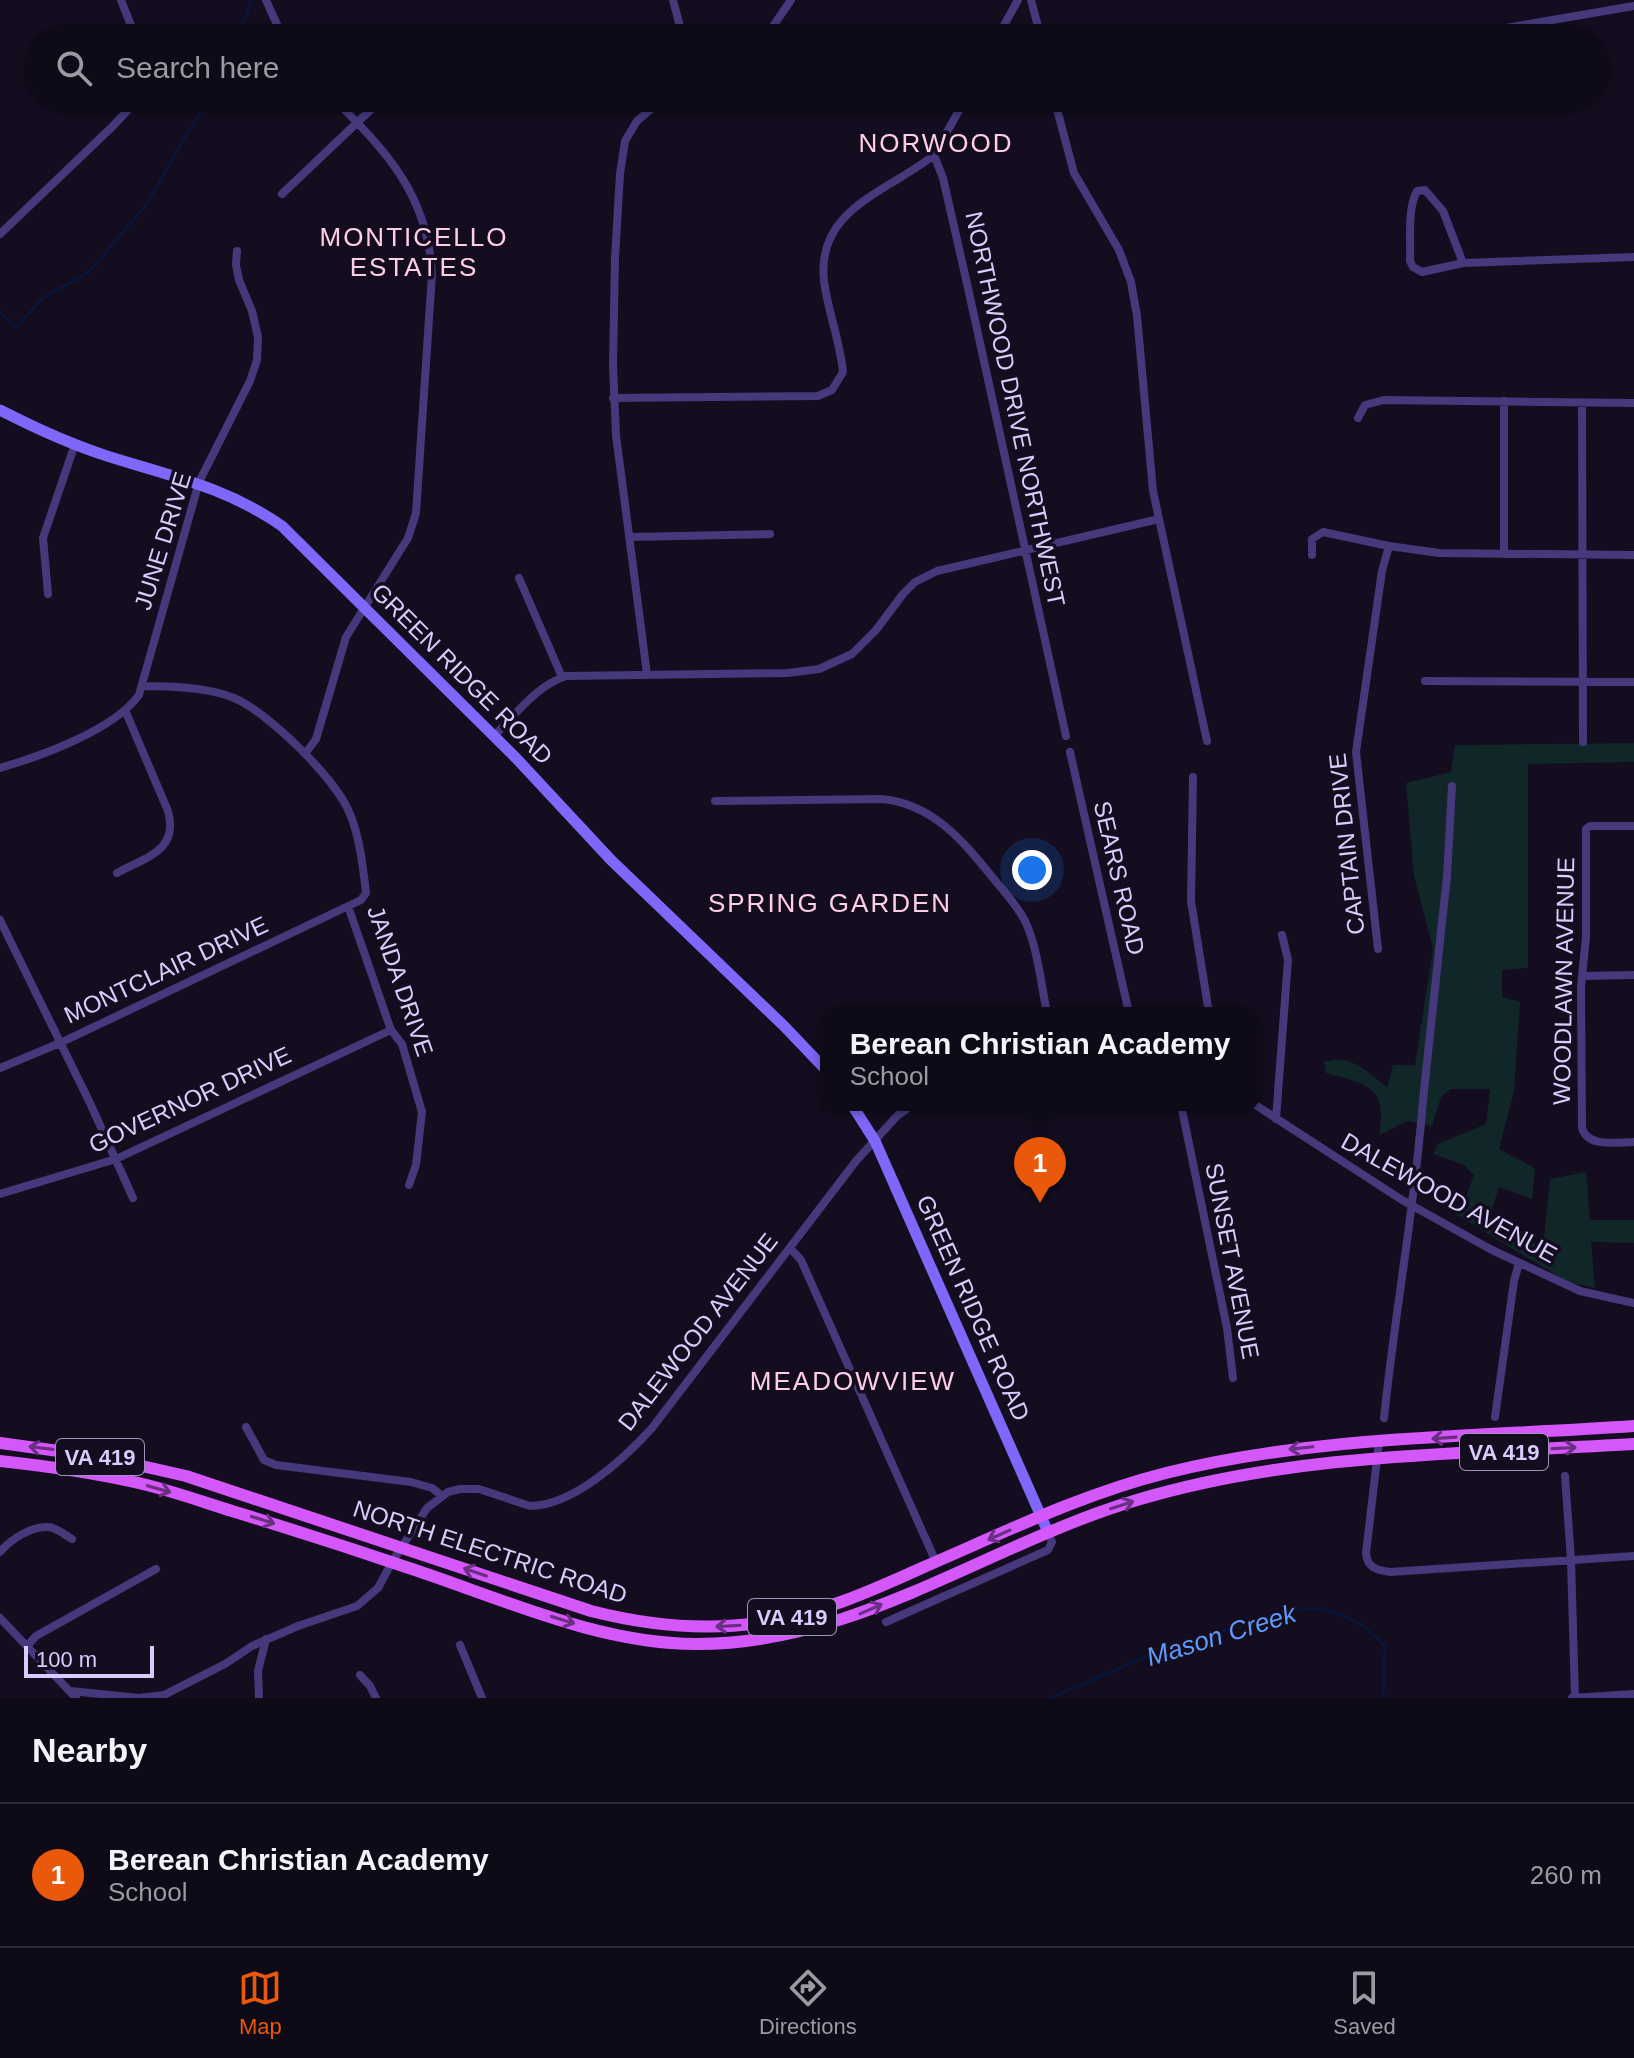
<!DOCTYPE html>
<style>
body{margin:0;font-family:Helvetica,sans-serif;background:#1c1824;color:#f1f3f6}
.scale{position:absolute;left:24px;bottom:20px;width:130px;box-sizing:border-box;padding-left:8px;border:4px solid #d9ccfd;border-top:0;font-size:22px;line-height:28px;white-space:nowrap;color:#d9ccfd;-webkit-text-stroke:6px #130d1f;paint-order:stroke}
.you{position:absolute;left:1032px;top:870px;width:28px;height:28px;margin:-20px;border:6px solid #fff;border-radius:50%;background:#1a73e8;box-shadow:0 0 0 12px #1a73e833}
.badge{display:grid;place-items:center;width:52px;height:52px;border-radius:50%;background:#ea580c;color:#fff;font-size:26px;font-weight:700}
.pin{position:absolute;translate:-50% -66px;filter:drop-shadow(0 2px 4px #0008)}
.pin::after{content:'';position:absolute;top:42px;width:28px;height:24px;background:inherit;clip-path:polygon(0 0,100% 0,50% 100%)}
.popup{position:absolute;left:820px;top:1007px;width:440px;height:104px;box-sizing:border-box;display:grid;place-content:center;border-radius:16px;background:#0e0a17;filter:drop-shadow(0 2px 6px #0005);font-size:26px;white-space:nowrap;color:#9b9aa1}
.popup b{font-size:30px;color:#f1f3f6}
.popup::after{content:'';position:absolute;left:50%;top:100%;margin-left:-16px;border:16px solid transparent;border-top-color:#0e0a17}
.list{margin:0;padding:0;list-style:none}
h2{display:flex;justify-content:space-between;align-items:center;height:104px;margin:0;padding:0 32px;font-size:34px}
h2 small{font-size:26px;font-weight:400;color:#9b9aa1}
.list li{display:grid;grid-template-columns:52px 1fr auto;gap:24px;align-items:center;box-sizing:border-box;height:144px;padding:0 32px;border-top:2px solid #2e2b36}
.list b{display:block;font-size:30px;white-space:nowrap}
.list p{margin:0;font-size:26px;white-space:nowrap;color:#9b9aa1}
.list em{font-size:26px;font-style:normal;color:#9b9aa1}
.icon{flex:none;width:44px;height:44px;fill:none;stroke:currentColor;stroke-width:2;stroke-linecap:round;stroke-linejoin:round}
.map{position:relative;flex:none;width:1634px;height:1698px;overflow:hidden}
.search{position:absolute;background:#0e0a17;box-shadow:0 2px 6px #0004;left:24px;right:24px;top:24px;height:88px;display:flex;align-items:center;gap:20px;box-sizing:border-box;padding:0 28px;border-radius:44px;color:#9b9aa1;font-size:30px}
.sheet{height:248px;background:#0e0a17}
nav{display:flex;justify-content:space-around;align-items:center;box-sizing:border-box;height:112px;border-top:2px solid #2e2b36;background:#0e0a17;font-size:22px;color:#9b9aa1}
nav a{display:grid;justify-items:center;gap:4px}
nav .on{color:#ea580c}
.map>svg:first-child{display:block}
.green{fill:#102629}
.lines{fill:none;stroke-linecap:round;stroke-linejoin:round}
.stream{stroke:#0a153a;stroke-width:3}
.street{stroke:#45397c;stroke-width:8}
.secondary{stroke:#7f67fa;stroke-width:11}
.primary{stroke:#d457fa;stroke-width:12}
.oneway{stroke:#6a2e82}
.labels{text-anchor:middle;stroke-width:7;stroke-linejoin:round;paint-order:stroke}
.shield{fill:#130d1f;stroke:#9e93ba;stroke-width:2}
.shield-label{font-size:22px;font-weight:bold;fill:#d9ccfd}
.street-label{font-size:24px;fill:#d9ccfd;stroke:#130d1f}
.neighbourhood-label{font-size:26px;letter-spacing:2px;fill:#fdcee6;stroke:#130d1f}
.water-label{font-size:26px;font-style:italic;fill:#5e9bfa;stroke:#130d1f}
</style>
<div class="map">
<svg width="1634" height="1698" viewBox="0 0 1634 1698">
<rect width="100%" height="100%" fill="#130d1f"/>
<path class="green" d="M1634,743V762L1528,764V968L1502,970V997L1520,1002L1514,1091L1499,1149L1535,1168L1532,1199L1499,1187L1490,1216L1543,1248L1550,1179L1586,1172L1590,1220H1634V1243L1591,1242L1595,1288L1568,1282L1455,1214L1465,1199L1474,1175L1464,1165L1433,1154L1438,1144L1486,1124L1490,1089H1451L1441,1097L1432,1126L1407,1121L1379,1135C1388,1086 1366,1084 1326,1073L1324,1062C1352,1054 1366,1071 1387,1087L1393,1065H1415L1433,948L1414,876L1406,783L1451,772L1455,745Z"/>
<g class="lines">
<path class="stream" d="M238,38L251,2
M0,312L16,327L44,297L88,273L112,245L146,205L189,130L211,98
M1050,1698L1179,1643L1300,1609H1322L1345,1616L1365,1627L1385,1646L1383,1698"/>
<path class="street" d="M121,0L136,38
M266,0L283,38
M673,0L683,38
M1031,0L1041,38
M765,38L791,0
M997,38L1018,0
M1447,38L1634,6
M966,98L934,155L943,178L968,288L1066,736
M1054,98L1074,173L1119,250L1131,282L1137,316L1153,491L1207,741
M1425,190L1443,211L1463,263L1422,272L1413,267L1410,261C1411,240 1407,209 1417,191Z
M282,194L383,98
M0,234L113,126L139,98
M1463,263L1634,257
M613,398L818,396L832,390L843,372C840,341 828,312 824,281C816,208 888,192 934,155
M1582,403L1583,742
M1358,418L1365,405L1384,400L1634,403
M630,537L770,534
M1504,554V401
M1312,555V539L1323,532L1389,546L1439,553L1634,555
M519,578L562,677
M48,594L43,538L75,444
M647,674L616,435L613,365L615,258L620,174L625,141L637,121L664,98
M1425,681L1634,682
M494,736C516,714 536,686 566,676L788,673L819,669L852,654L876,630L903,594L915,582L937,571L1159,519
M1070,752L1129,1013
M305,754L316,739L346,637L408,538L416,513L432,274C428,195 387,152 333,98
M0,768C41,756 114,730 139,695L199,482L250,381L257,360L258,337L252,311L239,280L236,265L237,251
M1193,777L1191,901L1209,1013
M715,801L882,799C933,804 963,841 993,878C1005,893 1018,906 1026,923C1038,950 1041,984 1047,1013
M1634,826H1590L1586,829V937L1581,987L1582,1128C1588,1148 1616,1142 1634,1142
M117,873C146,857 179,851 168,811L125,710
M348,906L391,1030L402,1044L422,1112L416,1165L409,1185
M0,920L90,1103L133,1198
M1378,949L1356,752L1382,571L1389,546
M1582,976L1634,975
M0,1068L60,1043L361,900L366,893C363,868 360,838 350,814C337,780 268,712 234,698C208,687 171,686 143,686
M1254,1104L1402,1200L1492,1250L1580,1291L1634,1303
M1181,1105L1227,1328L1233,1378
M1276,1119L1288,960L1282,935
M0,1194L116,1159L391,1030
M790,1248L801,1260L936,1562
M1495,1417L1514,1281L1519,1263
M1384,1418C1395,1311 1415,1206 1423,1100L1447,876L1452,786
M246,1427L264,1460L276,1465L411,1482L432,1488L441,1495
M1379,1442L1366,1553C1367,1568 1377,1570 1390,1572L1634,1556
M1565,1476L1571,1560L1575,1698
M0,1552C10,1540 31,1526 48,1527C56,1527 65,1535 72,1539
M0,1618L76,1698
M886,1622L1048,1550L1052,1542L1048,1532
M28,1645L36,1636L156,1569
M460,1645L482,1698
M360,1675L370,1686L376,1698
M71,1691L139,1698L164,1695L225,1664L252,1646L298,1626L357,1606L378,1588L392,1562L427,1508L448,1492L460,1489H479L530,1506C573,1506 625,1458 652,1428L856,1161L897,1116L912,1105
M259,1698L258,1671L266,1639
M1572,1698L1634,1694"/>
<path class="secondary" d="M0,410C35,428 70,444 107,456C170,476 226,487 282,526L516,758L611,860L784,1026L826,1070
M852,1105L875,1141L1048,1532"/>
<path class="primary" d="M0,1443L102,1457L186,1476L591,1611C646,1625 702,1631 759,1623C818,1615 871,1591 924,1567C1003,1533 1082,1494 1166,1473C1318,1435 1478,1437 1634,1426
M0,1461C45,1466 90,1472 134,1482C167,1489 200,1501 232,1511C294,1530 356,1550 418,1571C507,1601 601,1644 696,1644C856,1645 988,1544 1137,1500C1297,1452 1468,1454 1634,1444"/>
</g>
<defs><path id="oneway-shaft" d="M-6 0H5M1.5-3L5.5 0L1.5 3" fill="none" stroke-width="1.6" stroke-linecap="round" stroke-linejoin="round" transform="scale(2)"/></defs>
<g class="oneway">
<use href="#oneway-shaft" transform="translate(1444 1438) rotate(176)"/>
<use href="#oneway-shaft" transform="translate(41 1448) rotate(-173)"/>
<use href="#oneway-shaft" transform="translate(1301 1448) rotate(174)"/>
<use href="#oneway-shaft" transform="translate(1564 1448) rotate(-3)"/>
<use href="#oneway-shaft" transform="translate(159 1489) rotate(16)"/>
<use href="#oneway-shaft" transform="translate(1122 1505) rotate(-18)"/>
<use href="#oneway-shaft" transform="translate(263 1520) rotate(17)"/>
<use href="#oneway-shaft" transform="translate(999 1535) rotate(156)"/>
<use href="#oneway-shaft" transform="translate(475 1572) rotate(-161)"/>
<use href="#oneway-shaft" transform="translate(871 1609) rotate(-24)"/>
<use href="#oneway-shaft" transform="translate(563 1620) rotate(17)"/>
<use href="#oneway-shaft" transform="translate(728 1626) rotate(177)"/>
</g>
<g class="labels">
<g class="shield">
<rect x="1460" y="1434" width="88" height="36" rx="6"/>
<rect x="56" y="1439" width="88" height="36" rx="6"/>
<rect x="748" y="1599" width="88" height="36" rx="6"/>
</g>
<g class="shield-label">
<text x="1504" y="1460">VA 419</text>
<text x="100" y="1465">VA 419</text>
<text x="792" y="1625">VA 419</text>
</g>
<g class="street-label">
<text transform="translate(1015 409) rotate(78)" y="8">NORTHWOOD DRIVE NORTHWEST</text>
<text transform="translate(163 541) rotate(-73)" y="8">JUNE DRIVE</text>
<text transform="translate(462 674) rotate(45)" y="8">GREEN RIDGE ROAD</text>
<text transform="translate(1347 844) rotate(-96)" y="8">CAPTAIN DRIVE</text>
<text transform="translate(1119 878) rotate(77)" y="8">SEARS ROAD</text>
<text transform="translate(166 970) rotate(-25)" y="8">MONTCLAIR DRIVE</text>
<text transform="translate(400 981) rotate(71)" y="8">JANDA DRIVE</text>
<text transform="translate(1564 981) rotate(-89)" y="8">WOODLAWN AVENUE</text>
<text transform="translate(190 1100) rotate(-25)" y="8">GOVERNOR DRIVE</text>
<text transform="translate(1449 1198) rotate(29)" y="8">DALEWOOD AVENUE</text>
<text transform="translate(1232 1261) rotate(79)" y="8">SUNSET AVENUE</text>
<text transform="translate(973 1308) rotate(66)" y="8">GREEN RIDGE ROAD</text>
<text transform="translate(698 1332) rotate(-52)" y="8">DALEWOOD AVENUE</text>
<text transform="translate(490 1552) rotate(18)" y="8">NORTH ELECTRIC ROAD</text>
</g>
<g class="neighbourhood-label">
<text x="936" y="152">NORWOOD</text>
<text x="414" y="246">MONTICELLO<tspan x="414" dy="30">ESTATES</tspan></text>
<text x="830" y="912">SPRING GARDEN</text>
<text x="853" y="1390">MEADOWVIEW</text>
</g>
<g class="water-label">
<text transform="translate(1221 1635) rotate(-17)" y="9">Mason Creek</text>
</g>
</g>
</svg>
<div class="scale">100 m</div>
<div class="you"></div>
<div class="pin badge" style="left:1040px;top:1203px">1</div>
<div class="popup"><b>Berean Christian Academy</b>School</div>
<div class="search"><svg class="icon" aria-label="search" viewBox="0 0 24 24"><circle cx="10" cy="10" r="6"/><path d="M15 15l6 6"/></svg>Search here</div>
</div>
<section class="sheet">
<h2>Nearby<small></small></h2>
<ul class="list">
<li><span class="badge">1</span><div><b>Berean Christian Academy</b><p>School</p></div><em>260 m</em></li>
</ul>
</section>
<nav>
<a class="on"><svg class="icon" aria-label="map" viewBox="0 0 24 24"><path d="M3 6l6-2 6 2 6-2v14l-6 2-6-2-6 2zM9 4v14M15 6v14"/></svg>Map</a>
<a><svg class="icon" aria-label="directions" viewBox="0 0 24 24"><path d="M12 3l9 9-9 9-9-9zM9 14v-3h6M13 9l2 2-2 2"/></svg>Directions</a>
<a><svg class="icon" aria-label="saved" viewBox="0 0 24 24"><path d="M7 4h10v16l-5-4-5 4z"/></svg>Saved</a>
</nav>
